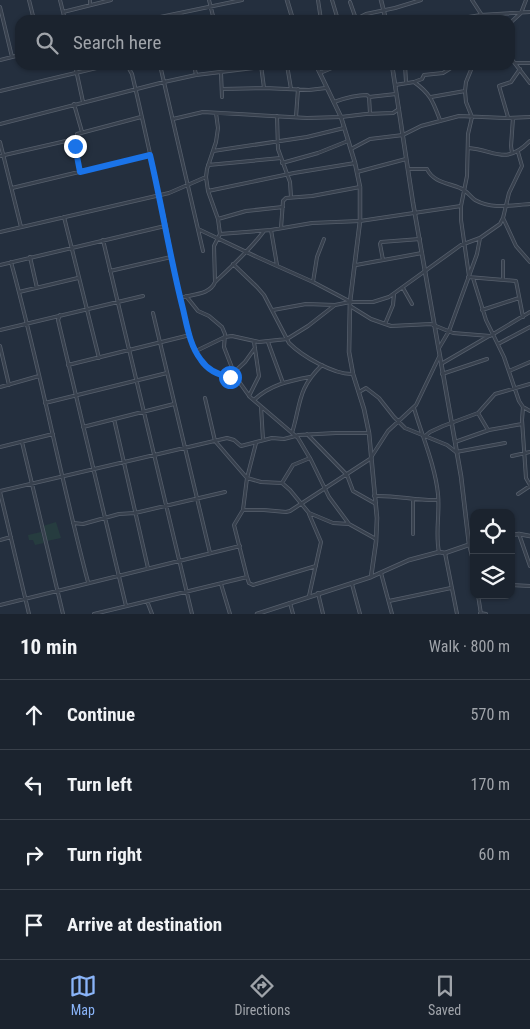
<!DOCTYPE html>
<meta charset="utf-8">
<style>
body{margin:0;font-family:"Roboto Condensed",sans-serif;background:#242b36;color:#f1f3f6}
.controls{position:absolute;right:15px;bottom:15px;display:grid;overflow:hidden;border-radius:10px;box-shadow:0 1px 4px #0004}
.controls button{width:45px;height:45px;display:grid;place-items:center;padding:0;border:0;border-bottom:1px solid #39404a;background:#1b232e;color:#f1f3f6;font:25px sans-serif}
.stop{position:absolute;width:15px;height:15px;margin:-11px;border:4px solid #1a73e8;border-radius:50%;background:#fff}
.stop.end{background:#1a73e8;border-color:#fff;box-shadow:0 1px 5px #0008}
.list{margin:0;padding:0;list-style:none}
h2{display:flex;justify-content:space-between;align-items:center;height:65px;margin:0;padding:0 20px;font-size:21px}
h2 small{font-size:16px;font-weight:400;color:#a0a4aa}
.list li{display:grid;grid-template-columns:32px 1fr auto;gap:15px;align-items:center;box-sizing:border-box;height:70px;padding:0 20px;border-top:1px solid #39404a}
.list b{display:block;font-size:19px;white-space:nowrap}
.list em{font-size:16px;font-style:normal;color:#a0a4aa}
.icon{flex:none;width:28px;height:28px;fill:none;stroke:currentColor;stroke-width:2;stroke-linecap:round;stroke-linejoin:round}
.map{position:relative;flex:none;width:530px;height:614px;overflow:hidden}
.search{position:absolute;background:#1b232e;box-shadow:0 1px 4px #0004;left:15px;right:15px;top:15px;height:55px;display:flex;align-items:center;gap:12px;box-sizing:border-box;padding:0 18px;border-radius:15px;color:#a0a4aa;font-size:19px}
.sheet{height:345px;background:#1b232e}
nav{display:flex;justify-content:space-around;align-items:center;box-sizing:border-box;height:70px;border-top:1px solid #39404a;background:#1b232e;font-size:14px;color:#a0a4aa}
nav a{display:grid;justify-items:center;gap:2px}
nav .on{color:#8ab4f8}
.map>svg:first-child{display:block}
.green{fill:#263c3f}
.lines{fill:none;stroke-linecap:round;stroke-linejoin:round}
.minor-casing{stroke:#565f6c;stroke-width:4}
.tertiary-casing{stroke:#565f6c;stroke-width:4.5}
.minor{stroke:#38414e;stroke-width:2.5}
.tertiary{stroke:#38414e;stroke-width:3}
.route{stroke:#1a73e8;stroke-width:6}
</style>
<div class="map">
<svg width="530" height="614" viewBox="0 0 530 614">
<rect width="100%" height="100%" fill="#242f3e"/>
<path class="green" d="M56,522L61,538L47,541L43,526Z
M41,532L44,543L35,545L33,540H29L28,535Z"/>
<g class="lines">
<defs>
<path id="minor" d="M29,0L34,20
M60,0L65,20
M90,0V5
M209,0L214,20
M318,0L321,20
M332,0L338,20
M472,0L485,20
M350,2L356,19
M0,7L12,57
M63,12L111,0
M182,13L183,20
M146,20L242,0
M354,20L366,14L395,8L421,0
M450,20L481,15L530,12
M510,23L521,13L526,0
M510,57L530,83
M0,60L20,55
M516,63H530
M75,65L83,102
M127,65L132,74C144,125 155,176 166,227C171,256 177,284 184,313C188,328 191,347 201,360C208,369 218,375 229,377L245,362L255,348
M160,65L203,251
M194,65L196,75
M261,65L264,88
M287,65L291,89
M405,65L406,82
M221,73L222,97
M320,73L339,65
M414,82C431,94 433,102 440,120
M395,85L414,82L422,79L424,75L443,73L451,68H472L483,65
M222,89L264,88L309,90L326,88
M0,91L109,65
M369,97L370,113
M431,97L465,91
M334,102C345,98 355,95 367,95L369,97L396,94
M74,104L82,132
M277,116L278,149L290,182L291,197
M296,117L298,89
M508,117L499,86L511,82L520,69
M173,119L203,112L307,118L341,117L366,114L393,113L399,109
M0,124L164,82L196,75L261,67
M77,134L141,117
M0,142L21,227
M468,148C496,150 505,166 530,141
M351,149L370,139L403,135L421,126L459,116L505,118L530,117
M213,151L307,137L344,128
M512,153L511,146L513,118
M0,156L66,141C78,144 78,162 80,172
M282,163L318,153L348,141
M208,165L281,158
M408,169H427C433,182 448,183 460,188C466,190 470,196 475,200C493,210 512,205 530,204
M357,172L406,159
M12,188L150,155
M208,191L294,173L355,163
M64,217L99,358
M503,218L516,246L530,262
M218,219L246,211L283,207
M281,228L283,201L286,198L312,196L360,187
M198,229L257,257L313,282L349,301
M271,230L277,265
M0,232L169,193L206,177
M220,234L271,230L312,223L360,221L461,206
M103,240L192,614
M30,257L37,288
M383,260L380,244L381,242L420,239
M503,261V279
M11,262C40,368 60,476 88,582
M233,264L257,287L264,295L289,343C302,356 334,375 353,374
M0,265L165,226
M356,265L422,253
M110,271L171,257
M469,276L461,220V206L467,176L468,134L472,117L466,102L465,91L466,82L473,65
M468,277L516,281L523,317
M473,278L486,320L504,357L519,401L523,407L530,411
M215,282C232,266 250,250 264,231
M313,282L317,257L324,239
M403,288L412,304
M19,292L78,278
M186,296L198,311L209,316L222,327L225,334L224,347L234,373L240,383L250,397L298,438L311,460L329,497L349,524L376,539
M180,298C192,294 210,295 215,282L214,246L220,234L218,219L208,191L206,177L207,169L216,142L218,128L216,113
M350,306L371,319L391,326L431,324L453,333L490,336L530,312
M273,310L306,304L335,305
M482,310L519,298
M153,313L210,553
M60,315L58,320L126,606
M385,324L393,305L394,294
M0,330L143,296
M268,342L283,383
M498,344L530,327
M0,346L9,385
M439,348L449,331L477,254L480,238
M196,351L225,337L232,336L259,342L287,339L308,326L335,305L350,302H373L389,297L461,245L480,238L500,224L503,218L509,193L522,166L518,152
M441,364L489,336
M68,365L190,335
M509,371L530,362
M442,374L487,359
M0,387L39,376
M359,392L366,388L379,398L394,417L405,428L447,445L456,452L505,443
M249,396L259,376L254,342
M205,398L215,441L247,478L261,482L282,483L290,490L309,513L333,523L349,524
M254,400C270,385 288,381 310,377
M45,403L167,373
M261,407L263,440
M523,407L522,420L526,478L530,485
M414,408C422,436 435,465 438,494C440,514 435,533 439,552
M478,413L488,430
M114,419L148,568
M83,427L174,404
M292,433C301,404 297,389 322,365
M307,434L347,475L353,491L376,504
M424,437L430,432L443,426L478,413L495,394L530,384
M22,442L63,614
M455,442L489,430L522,424
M0,447L53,434
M512,456L530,452
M282,483L293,465L310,458
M0,491L227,438L234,440L241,446L272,438L284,439L299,435L336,433H369
M0,492L29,614
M518,494L530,486
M374,496C396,495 417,501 438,500
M413,500V534
M243,510H264L286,512L290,511L370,459L388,431L416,405L439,357
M309,514L321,542L309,596
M73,523L83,524L119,514L135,513L225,492
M519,534L530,566
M0,540L11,537
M469,544L474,565
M445,553L457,614
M381,573L392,614
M247,577L249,583L253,585L316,566
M221,584L230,614
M352,584L360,614
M511,585L530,586
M318,593L323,614
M478,595L481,614
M147,601L152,614
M389,601L451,588
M290,603L293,614
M0,605L240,546
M480,613L486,614
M94,614L247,577L234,525L243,510L247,478L256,443"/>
<path id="tertiary" d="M287,0L293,20
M381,0L386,20
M392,65L413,203L461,476L469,544
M511,535L519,534L530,536
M371,577L409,560L439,552L445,553L474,543
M257,614L371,577L376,542L377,518L369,433L364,409L353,374L349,352L350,302L360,221V187L355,163L341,117L316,65"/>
</defs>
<use href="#minor" class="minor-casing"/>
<use href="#tertiary" class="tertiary-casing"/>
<use href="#minor" class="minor"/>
<use href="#tertiary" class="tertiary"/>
</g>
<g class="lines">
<path class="route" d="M75,146L80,172L150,155C162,206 170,258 183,309C187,326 190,346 201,360C207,369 218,375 230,377"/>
</g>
</svg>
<div class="controls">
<button><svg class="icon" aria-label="locate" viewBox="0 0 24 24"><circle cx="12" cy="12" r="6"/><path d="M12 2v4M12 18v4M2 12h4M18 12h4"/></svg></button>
<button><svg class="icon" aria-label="layers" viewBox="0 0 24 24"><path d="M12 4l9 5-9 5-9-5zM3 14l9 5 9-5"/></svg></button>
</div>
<div class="stop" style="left:230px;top:377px"></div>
<div class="stop end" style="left:75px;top:146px"></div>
<div class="search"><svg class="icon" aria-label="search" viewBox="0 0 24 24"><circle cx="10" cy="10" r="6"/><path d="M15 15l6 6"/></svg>Search here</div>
</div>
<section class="sheet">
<h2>10 min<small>Walk · 800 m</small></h2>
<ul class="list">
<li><svg class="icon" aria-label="ahead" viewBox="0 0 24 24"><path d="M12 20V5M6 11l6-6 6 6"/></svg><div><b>Continue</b></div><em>570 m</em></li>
<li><svg class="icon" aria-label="left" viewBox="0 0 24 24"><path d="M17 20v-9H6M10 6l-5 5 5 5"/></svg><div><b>Turn left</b></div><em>170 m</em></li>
<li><svg class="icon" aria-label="right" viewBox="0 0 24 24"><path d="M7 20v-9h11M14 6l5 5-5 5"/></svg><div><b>Turn right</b></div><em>60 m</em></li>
<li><svg class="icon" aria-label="arrive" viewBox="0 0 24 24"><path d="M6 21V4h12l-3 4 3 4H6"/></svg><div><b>Arrive at destination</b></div></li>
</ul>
</section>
<nav>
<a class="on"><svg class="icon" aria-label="map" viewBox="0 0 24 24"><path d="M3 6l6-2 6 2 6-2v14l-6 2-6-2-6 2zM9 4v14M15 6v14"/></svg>Map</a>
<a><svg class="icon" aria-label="directions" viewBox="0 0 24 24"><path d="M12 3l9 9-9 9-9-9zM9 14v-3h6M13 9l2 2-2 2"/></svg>Directions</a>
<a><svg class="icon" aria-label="saved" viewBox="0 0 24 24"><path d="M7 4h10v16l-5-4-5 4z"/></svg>Saved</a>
</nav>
